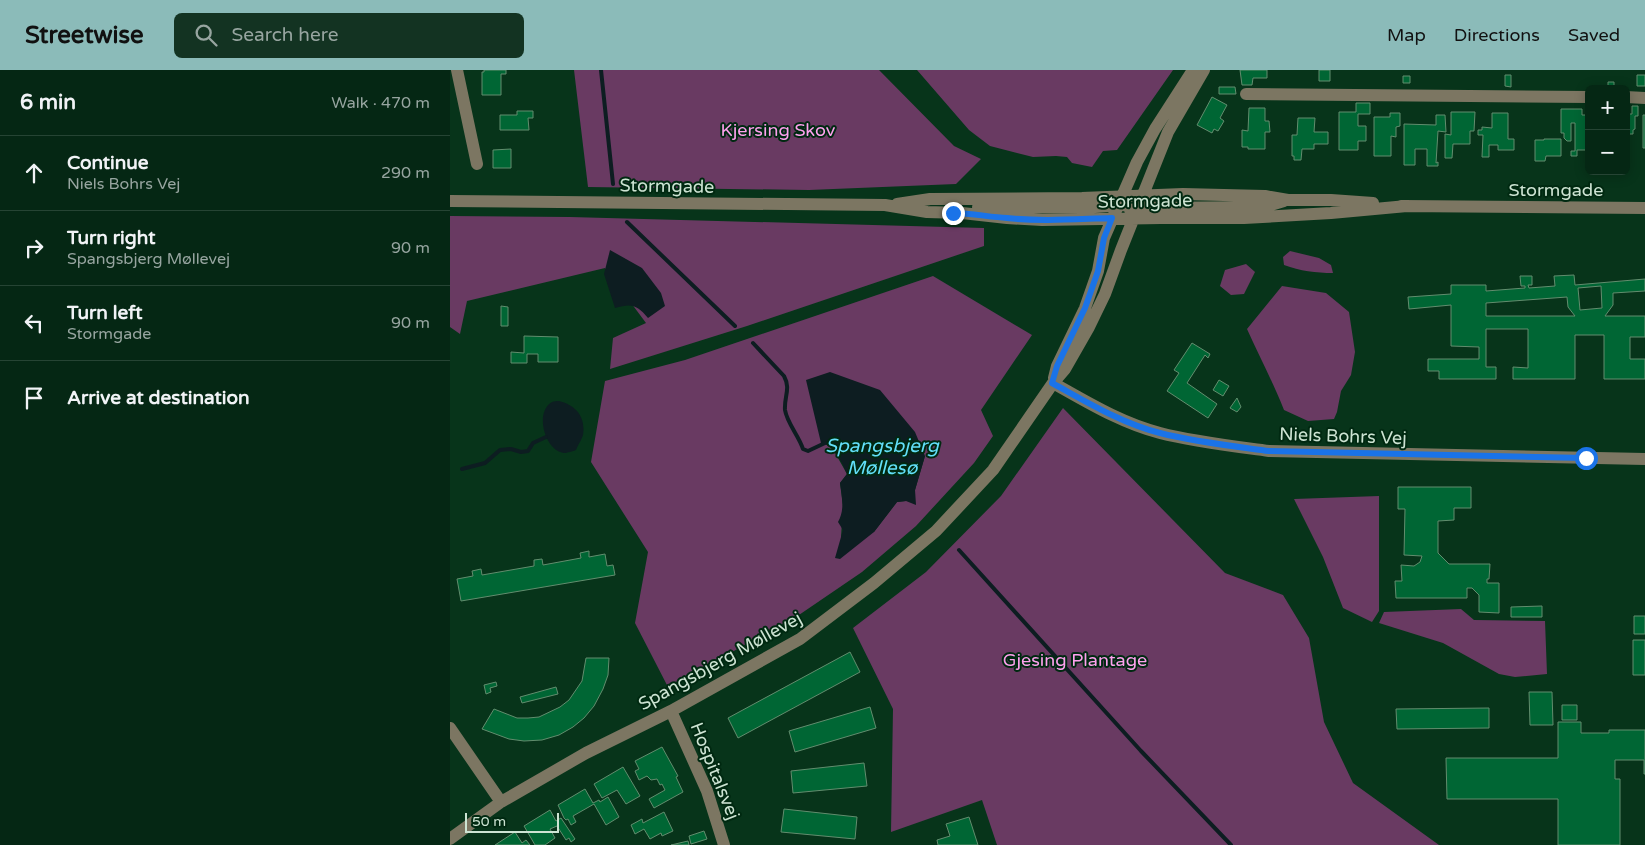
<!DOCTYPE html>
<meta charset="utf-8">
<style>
body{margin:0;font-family:"Varela Round",sans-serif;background:#133322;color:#f1f3f6}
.controls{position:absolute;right:15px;top:15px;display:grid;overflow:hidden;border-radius:8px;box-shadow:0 2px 12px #0003}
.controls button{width:45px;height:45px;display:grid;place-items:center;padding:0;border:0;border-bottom:1px solid #264434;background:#052714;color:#f1f3f6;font:25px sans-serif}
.scale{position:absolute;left:15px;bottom:12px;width:94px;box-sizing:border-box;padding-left:5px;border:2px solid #cde4d3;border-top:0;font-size:14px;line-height:18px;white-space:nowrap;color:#cde4d3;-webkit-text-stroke:4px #002911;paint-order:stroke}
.stop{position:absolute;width:15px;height:15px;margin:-11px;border:4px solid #1a73e8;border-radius:50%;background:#fff}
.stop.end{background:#1a73e8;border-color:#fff;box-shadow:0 1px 5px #0008}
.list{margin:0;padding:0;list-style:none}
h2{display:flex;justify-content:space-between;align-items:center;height:65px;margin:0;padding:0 20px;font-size:21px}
h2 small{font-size:16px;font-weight:400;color:#97a5a0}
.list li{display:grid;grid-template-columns:32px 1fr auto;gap:15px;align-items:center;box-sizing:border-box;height:75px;padding:0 20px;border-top:1px solid #264434}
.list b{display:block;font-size:19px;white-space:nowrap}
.list p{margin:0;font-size:16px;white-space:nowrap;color:#97a5a0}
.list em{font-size:16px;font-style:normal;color:#97a5a0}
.icon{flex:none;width:28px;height:28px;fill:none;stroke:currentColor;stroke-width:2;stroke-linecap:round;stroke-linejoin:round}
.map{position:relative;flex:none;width:1195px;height:775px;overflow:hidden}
header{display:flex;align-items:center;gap:30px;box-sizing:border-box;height:70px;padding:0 25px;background:#8bbbb9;color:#111}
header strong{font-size:24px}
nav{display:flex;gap:28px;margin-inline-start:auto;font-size:18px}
.search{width:350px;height:45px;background:#133322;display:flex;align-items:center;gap:12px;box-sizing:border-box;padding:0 18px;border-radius:8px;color:#97a5a0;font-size:19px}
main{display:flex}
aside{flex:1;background:#052714}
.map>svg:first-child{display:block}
.green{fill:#693a62;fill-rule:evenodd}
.water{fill:#0d1d21}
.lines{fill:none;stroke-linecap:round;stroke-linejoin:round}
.stream{stroke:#0d1d21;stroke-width:4}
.building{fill:#006634;stroke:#628d6e;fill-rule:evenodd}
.minor{stroke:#7c7662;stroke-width:12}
.route{stroke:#1a73e8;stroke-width:6}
.labels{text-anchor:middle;stroke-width:4;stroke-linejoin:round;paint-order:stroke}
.park-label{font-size:18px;fill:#fea1ee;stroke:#002911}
.street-label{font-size:18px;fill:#cde4d3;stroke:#002911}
.water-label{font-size:19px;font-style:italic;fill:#62dff9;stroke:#002911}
</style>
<header>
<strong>Streetwise</strong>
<div class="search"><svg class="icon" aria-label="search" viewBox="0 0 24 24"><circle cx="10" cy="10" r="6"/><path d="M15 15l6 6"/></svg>Search here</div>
<nav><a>Map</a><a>Directions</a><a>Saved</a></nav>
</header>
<main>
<aside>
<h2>6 min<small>Walk · 470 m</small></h2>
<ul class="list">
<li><svg class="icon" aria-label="ahead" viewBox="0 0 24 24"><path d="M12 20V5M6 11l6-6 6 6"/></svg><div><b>Continue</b><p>Niels Bohrs Vej</p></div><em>290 m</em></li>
<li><svg class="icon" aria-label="right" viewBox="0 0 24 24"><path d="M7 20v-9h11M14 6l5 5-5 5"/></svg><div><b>Turn right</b><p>Spangsbjerg Møllevej</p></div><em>90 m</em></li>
<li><svg class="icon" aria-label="left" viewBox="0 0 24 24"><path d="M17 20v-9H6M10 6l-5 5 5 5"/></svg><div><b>Turn left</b><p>Stormgade</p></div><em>90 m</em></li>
<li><svg class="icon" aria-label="arrive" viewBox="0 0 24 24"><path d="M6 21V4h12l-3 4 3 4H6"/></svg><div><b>Arrive at destination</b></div></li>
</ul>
</aside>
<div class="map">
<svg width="1195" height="775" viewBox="0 0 1195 775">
<rect width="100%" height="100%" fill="#07341a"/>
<path class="green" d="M124,0H429L504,76L531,89L506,114L359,120L138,117Z
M467,0H723L667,80L653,81L642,97L622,93L617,87L606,86L583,87L540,76L519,60Z
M0,146L120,147L534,158V176L297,256L160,299L163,268L196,253L155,198L17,231L10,264L0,257Z
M840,181L869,188L881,195L883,203C866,203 850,201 834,195L833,187Z
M796,194L805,202L794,224L781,225L770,216L775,200Z
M483,206L582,265L531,340L543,366L524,393L466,456L412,502L346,547L218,617L185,553L198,482L141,392L155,311L235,290ZM377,374L475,386L465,420L456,431L447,432L424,462L391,467L393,437L390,413L397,404L384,381Z
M832,216L876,223L899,242L905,282L901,305L891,321L887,342L884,349L858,351L834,340C823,312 809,286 797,259Z
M613,338L775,503L833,525L859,568L874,652L903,713L989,775H547L532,730L441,762L443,639L403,558L476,502L551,426Z
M929,426V541L922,552L893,538L873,487L844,429Z
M1011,539L1024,550L1095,551L1097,604L1065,607L1049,604L993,573L929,553L934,542Z"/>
<path class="water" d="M160,180L192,198L211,223L215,236L198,248C187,235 182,233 165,238L154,204Z
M380,302L430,320L465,362L475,386L465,420L466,435L456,431L447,432L424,462L390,489L385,488L393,460L388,452C395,440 392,427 390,413L397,404C392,393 385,375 371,373L356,310Z
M109,331C125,335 136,346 133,365C132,369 128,375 126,380C123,381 117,383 114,383C95,381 84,342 102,332C104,331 107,331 109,331Z"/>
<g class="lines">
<path class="stream" d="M151,0L163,114
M177,152L285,256
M303,273L334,306C341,319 334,326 335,340C337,353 349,366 353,379L358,381L375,373
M12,399L35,393L50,380L61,379L71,382L78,381L83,373L96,367
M509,480L691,681L781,775"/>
</g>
<path class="building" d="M34,0H56V4H51V25H32V2H34Z
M790,0H817V8H803L802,15H792Z
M869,0H880V11H869Z
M1055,5H1061V17L1055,16Z
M1187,5H1195V16H1187Z
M953,6H960V13H953Z
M1158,12H1164V19H1158Z
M769,17H785L786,24H769Z
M762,27L777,35L770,48L774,51L768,61L764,59L762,63L747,55Z
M906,33H920V44H908V56H916V71H908V80H889V42H906Z
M1182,36H1188V46H1185V59L1183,60V64H1176V44H1182Z
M799,38H815V51H819L820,62H815V79H798V77H792V60L798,61Z
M1111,39H1132V45H1139V80H1127V86H1121V81H1125V53H1121V71H1117L1114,68V63H1111Z
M67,41H83V48H78L79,60H50V45H67Z
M1001,42H1025L1024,61H1020V74H1003L1002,88H995V64L1001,65Z
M940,43H950V56L946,57V67L941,66V86H924V47H940Z
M1042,43H1058V69H1064V80H1048V75H1039V87H1032L1033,65H1028V60H1032V57L1042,58Z
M986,45H995L996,62L988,61L986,93L988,92V96H977V79H965V95H954V54L986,55Z
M1193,45H1195V78H1193Z
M848,48H865L864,62H878V74H864V79H852L851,90H844V86H842V65H847Z
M1094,69H1111V86H1096L1095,91H1085V70H1094Z
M61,79V98H43V80Z
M1124,205L1125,215L1195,209V221L1163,223V235L1155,246H1195V267H1180V289H1195V309H1154V265H1125V309H1063V297L1078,298V259H1036V297H1046V309H989V301H978V289H1029V277L1001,276V235L959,239L958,227L1001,224V215H1036V221L1075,218V216H1071L1070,206H1082V215H1078L1079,218L1105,216L1104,206ZM1151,216L1152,238L1130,240L1128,218ZM1117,227L1118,237L1125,246H1036V233Z
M51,236L58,237V256H51Z
M74,266L108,267V292H88V284H77V293H61V282L74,283Z
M742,273L760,284L758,288L755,285L737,313L767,334L758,348L717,321L729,303L724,300Z
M769,310L779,316L773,326L763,320Z
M787,328L791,337L787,342L780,338Z
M948,417H1021V438H1004V450L988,451V483L999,494H1040L1039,509H1037V513H1049V543L1029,542V525L1022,518H1017V528H946L945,511H952L951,495L964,496L970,492L972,486L954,485L955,439H948Z
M139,481V487L155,484L157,496L163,495L165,505L11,531L7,509L23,506L22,501L31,499L32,505L84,496V490L92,489L93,495L131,488L130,483Z
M1092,536V547H1061V537Z
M1184,546H1195V564H1184Z
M1183,570H1195V605H1183Z
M400,582L410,602L288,668L278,648Z
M136,588H159L158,605L153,619L144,636L134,648L123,657L109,665L92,670L74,671L59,669L32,659L44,639L67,648H78L89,647L110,637L119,630L132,611Z
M46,612L47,616L40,618L41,622L36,624L34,615Z
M106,617L108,624L72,633L70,627Z
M1079,622H1102L1103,655H1080Z
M1112,635H1127V650H1112Z
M420,637L426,658L345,682L339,661Z
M1039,638V658L947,659L946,639Z
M1108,652H1131V663H1159V660H1195V704H1194V690H1165V709H1170V775H1108V729H997L996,688H1108Z
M212,677L228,706L226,707L233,722L204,738L199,729L215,720L212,714L210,715L207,709L201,710L197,706L189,710L185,701L189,699L185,691Z
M414,693L417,716L343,723L341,701Z
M173,697L190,726L176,734L167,720L152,728L144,714Z
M135,719L143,733L149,730L150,732L158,727L169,747L156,755L144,734L123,746L126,752L121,755L118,749L116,750L114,748L108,735Z
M334,739L407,747L405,769L331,762Z
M100,740L106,751L111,748L125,769L121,772L119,768L116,770L107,756L100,759L105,768L95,775H85L74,756Z
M214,742L223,761L212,766L211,763L200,769L194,759L185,764L181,755L192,749L193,753Z
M519,747L528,775H488L487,770L500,766L496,754Z
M254,761L257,769L241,774L239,766Z
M65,762L72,773L76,770L80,775H45Z
M238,771L239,775H221Z"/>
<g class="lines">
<path class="minor" d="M7,0L27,94
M796,24L1139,27
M1176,27L1195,28
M0,131L435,135L477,142L512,143L557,148L592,150L711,148H794L881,143L957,136
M447,134L480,129L632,128L733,124L815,126L838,130H881L923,133
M951,136L1195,138
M528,137L630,138L675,135
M680,140L694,138L814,137L834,131
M604,308L607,296L635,238L648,201L654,168L687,92L705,59L743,0
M603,313C637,332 671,353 710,363C745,372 782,376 819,381L1195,389
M221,641L257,721L274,775
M0,658L51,732
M0,769L51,732L136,683L221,641L350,569L424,513L486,461L543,400L603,313L615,299L639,257L655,224L671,180L718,62L754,0"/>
</g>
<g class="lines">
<path class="route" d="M503,143C521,143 539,147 557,148C592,152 627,149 662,148L654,168L648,201L635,238L607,296L602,313C637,332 671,353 710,363C745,372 782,376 819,381L1136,388"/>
</g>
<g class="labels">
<g class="park-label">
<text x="328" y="66">Kjersing Skov</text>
<text x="625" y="596">Gjesing Plantage</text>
</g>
<g class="street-label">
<text transform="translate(217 116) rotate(1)" y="6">Stormgade</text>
<text x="1106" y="126">Stormgade</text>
<text transform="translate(695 131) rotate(-1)" y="6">Stormgade</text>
<text transform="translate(893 366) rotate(2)" y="6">Niels Bohrs Vej</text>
<text transform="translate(270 591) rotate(-29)" y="6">Spangsbjerg Møllevej</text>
<text transform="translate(265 701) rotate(68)" y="6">Hospitalsvej</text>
</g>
<g class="water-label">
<text x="432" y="382">Spangsbjerg<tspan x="432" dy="22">Møllesø</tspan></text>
</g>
</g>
</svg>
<div class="controls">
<button>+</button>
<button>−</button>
</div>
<div class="scale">50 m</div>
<div class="stop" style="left:1136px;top:388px"></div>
<div class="stop end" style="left:503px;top:143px"></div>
</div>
</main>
